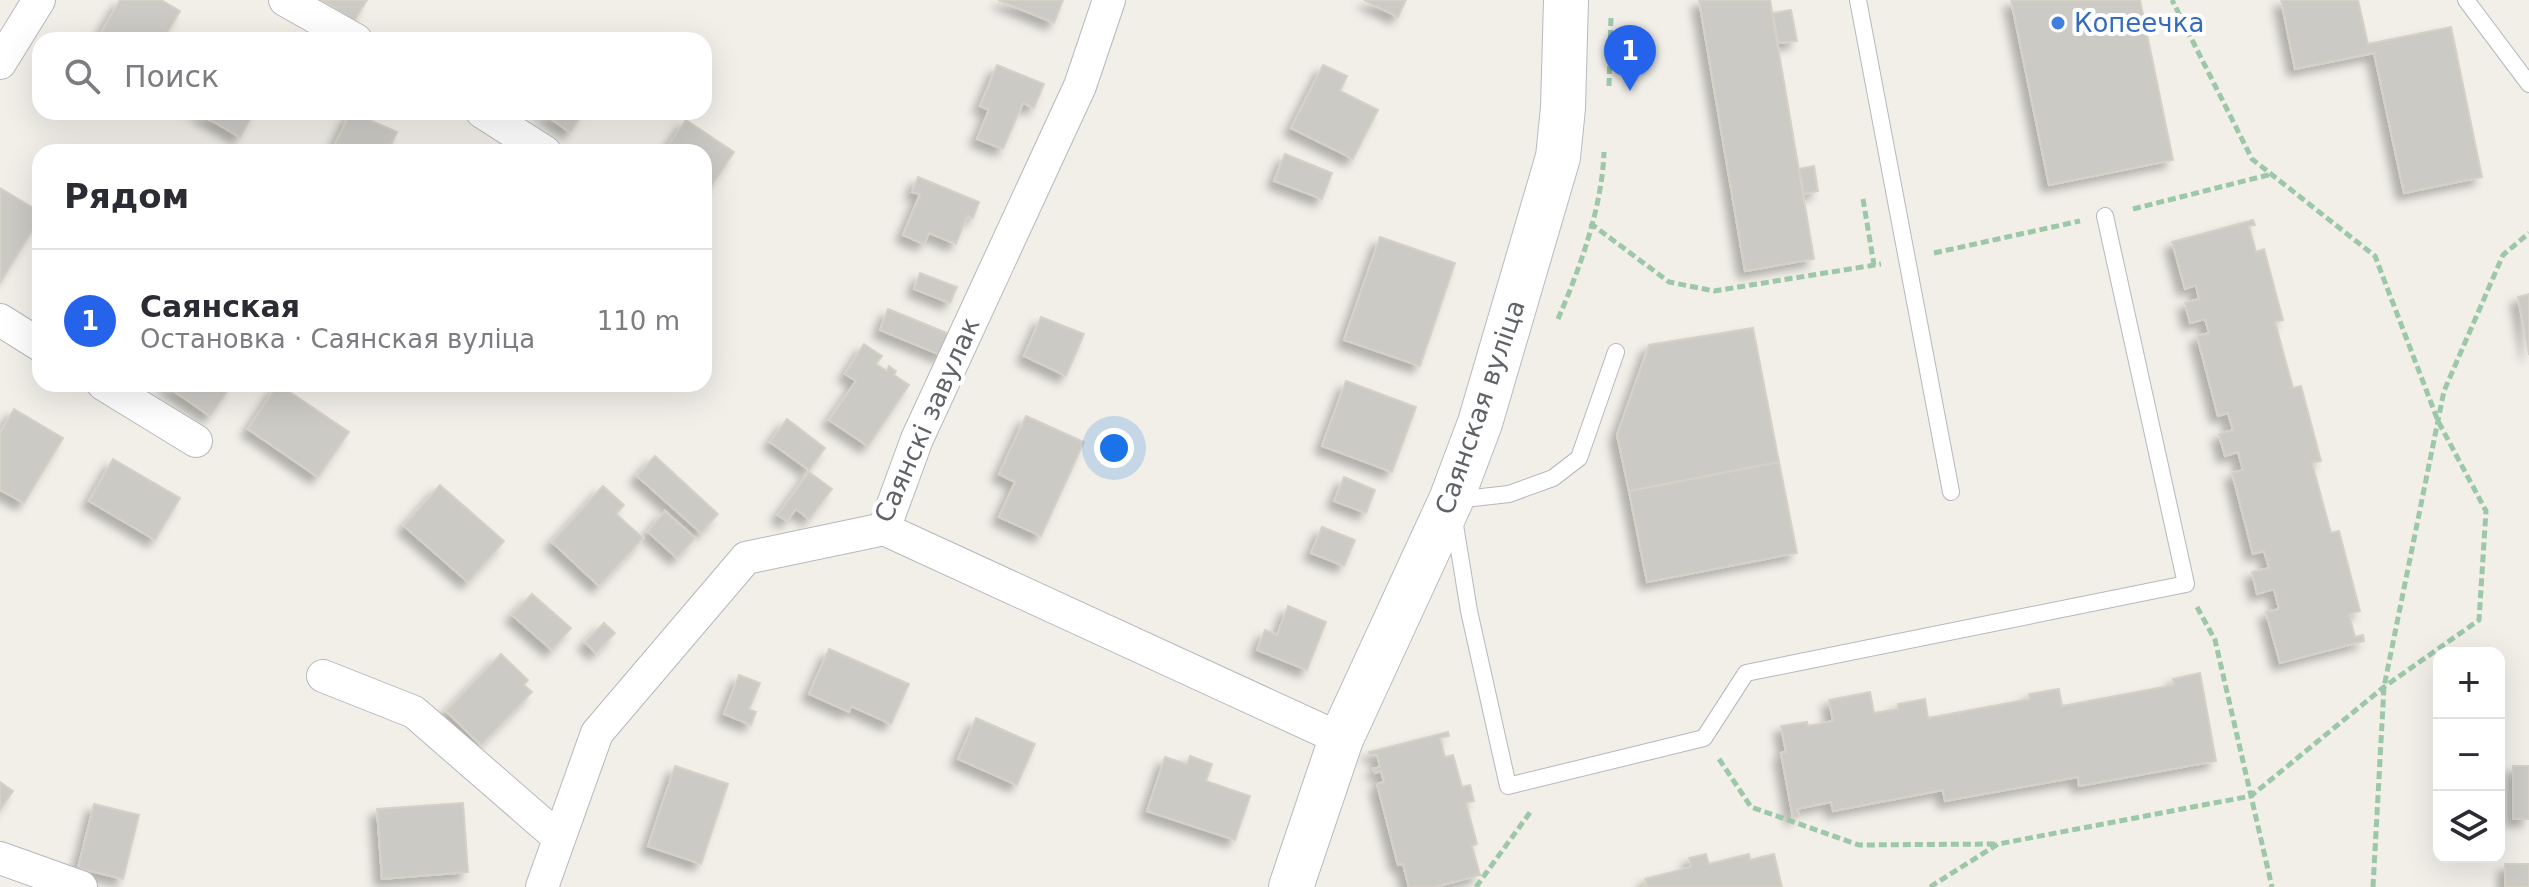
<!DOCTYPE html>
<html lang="ru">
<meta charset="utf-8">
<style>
body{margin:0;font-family:"DejaVu Sans",sans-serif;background:#f2f2f3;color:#2b2b33}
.controls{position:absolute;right:24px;bottom:24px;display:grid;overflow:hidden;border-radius:16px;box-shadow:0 8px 32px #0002}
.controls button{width:72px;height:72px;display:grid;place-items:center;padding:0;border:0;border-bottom:2px solid #e1e1e2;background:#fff;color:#2b2b33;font:40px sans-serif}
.you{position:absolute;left:1114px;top:448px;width:28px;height:28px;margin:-20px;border:6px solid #fff;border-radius:50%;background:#1a73e8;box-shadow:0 0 0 12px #1a73e833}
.badge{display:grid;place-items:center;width:52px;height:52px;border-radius:50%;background:#2563eb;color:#fff;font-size:26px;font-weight:700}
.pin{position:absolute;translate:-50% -66px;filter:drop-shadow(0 2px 4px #0008)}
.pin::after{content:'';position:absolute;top:42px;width:28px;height:24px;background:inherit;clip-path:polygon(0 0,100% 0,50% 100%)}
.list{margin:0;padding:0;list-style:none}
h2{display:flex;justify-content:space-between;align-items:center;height:104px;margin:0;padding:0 32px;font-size:34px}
h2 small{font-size:26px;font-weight:400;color:#7c7c81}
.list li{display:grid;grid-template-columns:52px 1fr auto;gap:24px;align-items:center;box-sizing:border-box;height:144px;padding:0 32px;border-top:2px solid #e1e1e2}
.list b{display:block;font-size:30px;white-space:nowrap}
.list p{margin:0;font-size:26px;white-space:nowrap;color:#7c7c81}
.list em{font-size:26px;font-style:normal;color:#7c7c81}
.icon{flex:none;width:44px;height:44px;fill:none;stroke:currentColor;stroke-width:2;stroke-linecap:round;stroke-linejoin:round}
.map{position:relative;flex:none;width:2529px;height:887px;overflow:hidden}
.search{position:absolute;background:#fff;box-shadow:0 8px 32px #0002;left:32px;top:32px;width:680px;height:88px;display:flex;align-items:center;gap:20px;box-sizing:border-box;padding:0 28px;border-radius:24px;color:#7c7c81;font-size:30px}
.panel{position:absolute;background:#fff;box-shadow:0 8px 32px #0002;left:32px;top:144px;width:680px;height:248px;border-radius:24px}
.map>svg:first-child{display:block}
.building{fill:#cccac5;stroke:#d6d1c6;stroke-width:2;filter:url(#shadow)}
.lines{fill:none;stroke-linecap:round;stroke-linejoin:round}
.service-casing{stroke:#b5b8bc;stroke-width:18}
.minor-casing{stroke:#b5b8bc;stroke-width:34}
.secondary-casing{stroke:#b6babf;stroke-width:46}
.path{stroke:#9cc7a9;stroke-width:5;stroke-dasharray:8 4;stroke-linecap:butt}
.service{stroke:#fff;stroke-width:16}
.minor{stroke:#fff;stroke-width:32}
.secondary{stroke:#fff;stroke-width:44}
.shop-dot{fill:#3f7fe0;stroke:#fff;stroke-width:3}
.labels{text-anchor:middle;stroke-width:8;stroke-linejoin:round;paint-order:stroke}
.shop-label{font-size:26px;fill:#366cbe;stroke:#fff;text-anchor:start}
.street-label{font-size:26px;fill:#5f6368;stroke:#fff}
</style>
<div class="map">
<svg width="2529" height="887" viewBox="0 0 2529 887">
<defs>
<filter id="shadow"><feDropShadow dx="-7" dy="7" stdDeviation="4" flood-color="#0004"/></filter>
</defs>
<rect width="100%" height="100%" fill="#f1efe8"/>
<path class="building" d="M120,0H161L180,11L163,40H97Z
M322,0H367L354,21Z
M998,0H1063L1054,23Z
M1364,0H1406L1398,17Z
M1699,0H1770L1814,259L1745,271Z
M2011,0H2140L2173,160L2049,185Z
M2281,0H2358L2368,44L2451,27L2482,177L2404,193L2374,53L2295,69Z
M1791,10L1797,41L1778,43L1773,13Z
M997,65L1044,84L1034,108L1023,103L1003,149L977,139L989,110L980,106Z
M1323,65L1347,76L1340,91L1378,110L1353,159L1291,128Z
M197,112H254L240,137Z
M351,112L397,132L388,152H331Z
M541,112H584L570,132Z
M686,120L734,152L704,197V152H664Z
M1285,154L1332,173L1322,199L1274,181Z
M1814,166L1818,191L1804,194L1799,169Z
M918,177L979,202L973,218L967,216L956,244L929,233L924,244L903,235L920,194L912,192Z
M0,188L40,212V218L0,283Z
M2253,220L2255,225L2249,226L2256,252L2264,249L2283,320L2275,322L2293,388L2301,386L2321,461L2312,463L2331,533L2339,531L2360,611L2349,614L2355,637L2363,635L2364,641L2280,663L2266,612L2279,609L2274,589L2257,594L2252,572L2269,568L2264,551L2253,554L2232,473L2243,470L2238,452L2225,456L2219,434L2233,430L2228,413L2218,416L2197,336L2209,333L2205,319L2190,323L2185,303L2199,299L2196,285L2185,289L2172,242Z
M1380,237L1455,263L1420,366L1344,340Z
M920,273L957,287L950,303L914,289Z
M2529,294V355L2518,297Z
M888,309L952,335L943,356L880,330Z
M1041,317L1084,334L1066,376L1024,356Z
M1753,328L1779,462L1629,491L1617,435L1649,345Z
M864,344L882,356L876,364L887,371L889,366L896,371L894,375L909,385L868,446L829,420L856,381L845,374Z
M1346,381L1416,407L1392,472L1322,446Z
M164,384H232L210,416Z
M278,384L349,432L318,477L248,429Z
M14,409L63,438L24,503L0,490V433Z
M1026,416L1084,442L1041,536L999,517L1015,482L999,474Z
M787,419L825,448L809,470L770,442Z
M655,456L718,514L701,533L637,476Z
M113,459L180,498L155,540L89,501Z
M1779,462L1797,553L1647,582L1629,491Z
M809,472L832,489L809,519L796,509L787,521L778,515Z
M1344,477L1375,490L1366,513L1334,501Z
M440,485L504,541L468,582L404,526Z
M603,486L624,505L616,514L643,538L599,586L552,542Z
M665,511L695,538L677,558L648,532Z
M1322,527L1355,540L1344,566L1311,553Z
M532,594L571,628L552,650L512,615Z
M1288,606L1326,622L1307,670L1257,650L1265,630L1277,635Z
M604,623L615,633L596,653L585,642Z
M829,649L909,684L891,724L851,706L849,712L809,694Z
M501,654L528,680L524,685L532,692L481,745L446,711Z
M2200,673L2216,761L2079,786L2078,777L1945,801L1943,790L1833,811L1831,802L1797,809L1799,816L1793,818L1781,753L1786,752L1781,726L1807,722L1808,726L1833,721L1829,700L1870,692L1874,713L1898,709V704L1925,699L1928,718L2030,699L2029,694L2059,689L2062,706L2174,685L2173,679Z
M739,675L760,683L749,709L756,712L751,725L724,714Z
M976,718L1035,744L1017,785L958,759Z
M1448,732L1449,736L1440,738L1445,757L1453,755L1462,787L1470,785L1474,801L1466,803L1477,844L1472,846L1480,875L1435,887H1409L1403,864L1398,865L1377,784L1384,782L1381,771L1375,773L1373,769L1380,767L1377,754L1370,755L1369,752Z
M1190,756L1212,764L1206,781L1250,796L1235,840L1147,811L1165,757L1187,764Z
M675,766L728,784L701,864L648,846Z
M2513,766H2529V819H2513Z
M0,782L13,791L0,810Z
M463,803L468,872L382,879L377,809Z
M94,804L139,815L123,879L78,868Z
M1706,854L1709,864L1749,854L1750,860L1774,854L1782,887H1643L1647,886L1645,879L1691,867L1689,858Z
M2505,864H2529V887H2505Z"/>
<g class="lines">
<defs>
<path id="service" d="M1858,0L1951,492
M2466,0L2529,84
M1455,500L1509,494L1553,478L1579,458L1616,352
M1454,519L1469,611L1508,786L1704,738L1746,673L2186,584L2105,216"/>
<path id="minor" d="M285,0L356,40
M0,63L39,0
M482,112L545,152
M0,320L40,345
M103,384L196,441
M884,529L917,439L1080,86L1109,0
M884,529L1341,739
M323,676L414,712L559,838
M0,858L81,887
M542,887L597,733L746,558L884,529"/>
<path id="secondary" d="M1291,887L1341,739L1451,500L1480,423L1558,157L1563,108L1566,0"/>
</defs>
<use href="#service" class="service-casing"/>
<use href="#minor" class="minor-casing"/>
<use href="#secondary" class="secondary-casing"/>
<path class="path" d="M1609,86L1611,16
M1863,199L1874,265
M2133,209L2272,174
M1590,223L1669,282L1714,291L1881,264
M1934,253L2080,221
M1558,319C1580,268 1602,208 1604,152
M2197,607L2215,640L2272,887
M1719,759L1751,807L1859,845L1997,844
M1476,887L1531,811
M1930,887L1998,844L2251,796L2384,687L2479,620L2486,511L2438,421L2375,256L2252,159L2172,0
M2373,887L2384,687L2444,391L2503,255L2529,233"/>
<use href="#service" class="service"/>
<use href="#minor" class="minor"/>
<use href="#secondary" class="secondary"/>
</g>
<circle class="shop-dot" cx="2058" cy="23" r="8"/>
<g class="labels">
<g class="shop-label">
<text x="2074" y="32">Копеечка</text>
</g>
<g class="street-label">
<text transform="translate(1480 407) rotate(-71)" y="9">Саянская вуліца</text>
<text transform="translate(927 420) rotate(-66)" y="9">Саянскі завулак</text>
</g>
</g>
</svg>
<div class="controls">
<button>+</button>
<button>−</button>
<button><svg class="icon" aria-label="layers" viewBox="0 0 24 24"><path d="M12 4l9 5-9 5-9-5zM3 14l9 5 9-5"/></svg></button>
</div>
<div class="you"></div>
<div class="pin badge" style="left:1630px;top:91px">1</div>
<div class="search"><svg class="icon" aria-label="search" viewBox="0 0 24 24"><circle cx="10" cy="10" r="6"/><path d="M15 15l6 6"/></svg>Поиск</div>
<section class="panel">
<h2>Рядом<small></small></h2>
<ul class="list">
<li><span class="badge">1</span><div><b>Саянская</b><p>Остановка · Саянская вуліца</p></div><em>110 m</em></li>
</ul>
</section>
</div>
